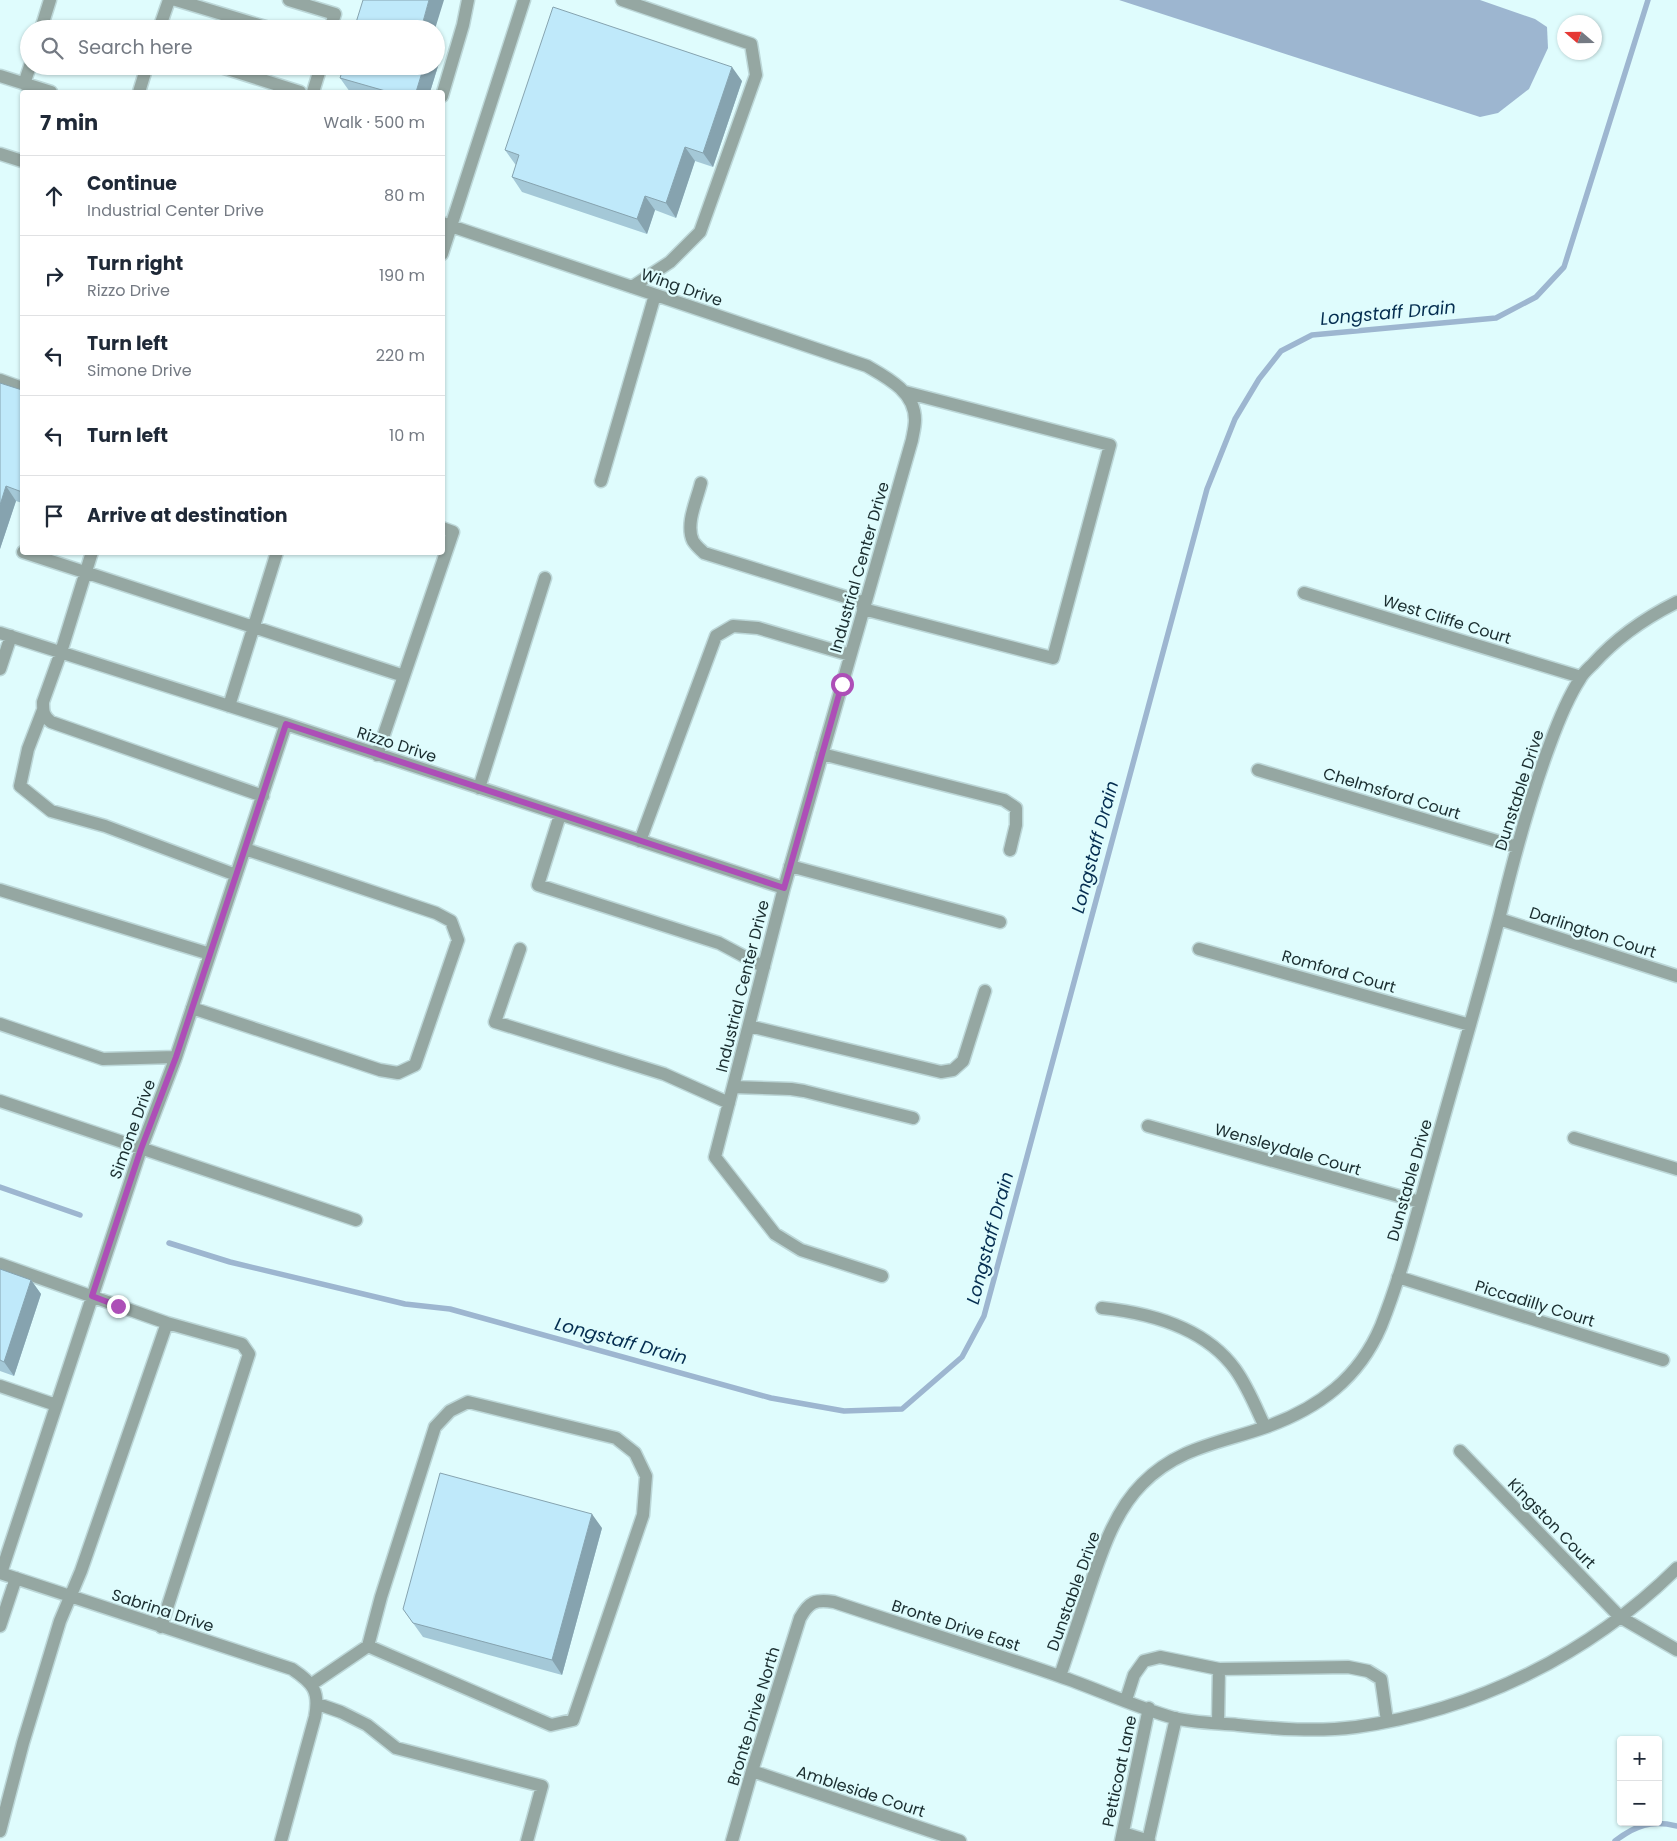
<!DOCTYPE html>
<meta charset="utf-8">
<style>
body{margin:0;font-family:Poppins,sans-serif;background:#f6f6f7;color:#1f2937}
.controls{position:absolute;right:15px;bottom:15px;display:grid;overflow:hidden;border-radius:5px;box-shadow:0 1px 4px #0004}
.controls button{width:45px;height:45px;display:grid;place-items:center;padding:0;border:0;border-bottom:1px solid #e0e1e3;background:#fff;color:#1f2937;font:25px sans-serif}
.compass{position:absolute;left:1557px;top:15px;width:45px;height:45px;border-radius:50%;background:#fff;box-shadow:0 1px 4px #0004;rotate:290deg}
.stop{position:absolute;width:15px;height:15px;margin:-11px;border:4px solid #ad4eb7;border-radius:50%;background:#fff}
.stop.end{background:#ad4eb7;border-color:#fff;box-shadow:0 1px 5px #0008}
.list{margin:0;padding:0;list-style:none}
h2{display:flex;justify-content:space-between;align-items:center;height:65px;margin:0;padding:0 20px;font-size:21px}
h2 small{font-size:16px;font-weight:400;color:#747a83}
.list li{display:grid;grid-template-columns:32px 1fr auto;gap:15px;align-items:center;box-sizing:border-box;height:80px;padding:0 20px;border-top:1px solid #e0e1e3}
.list b{display:block;font-size:19px;white-space:nowrap}
.list p{margin:0;font-size:16px;white-space:nowrap;color:#747a83}
.list em{font-size:16px;font-style:normal;color:#747a83}
.icon{flex:none;width:28px;height:28px;fill:none;stroke:currentColor;stroke-width:2;stroke-linecap:round;stroke-linejoin:round}
.map{position:relative;flex:none;width:1677px;height:1841px;overflow:hidden}
.search{position:absolute;background:#fff;box-shadow:0 1px 4px #0004;left:20px;top:20px;width:425px;height:55px;display:flex;align-items:center;gap:12px;box-sizing:border-box;padding:0 18px;border-radius:28px;color:#747a83;font-size:19px}
.panel{position:absolute;background:#fff;box-shadow:0 1px 4px #0004;left:20px;top:90px;width:425px;height:465px;border-radius:5px}
.map>svg:first-child{display:block}
.water{fill:#9db6d0}
.lines{fill:none;stroke-linecap:round;stroke-linejoin:round}
.stream{stroke:#9db6d0;stroke-width:5.5}
.minor-casing{stroke:#bcd7d8;stroke-width:15}
.minor{stroke:#95a7a2;stroke-width:12}
.wall{fill:#a4c8d7}
.shaded-wall{fill:#86a3af}
.building{fill:#bfe9fa;stroke:#86a3af}
.route{stroke:#ad4eb7;stroke-width:6}
.labels{text-anchor:middle;stroke-width:4.5;stroke-linejoin:round;paint-order:stroke}
.street-label{font-size:16px;fill:#1a2d2f;stroke:#dffcfd}
.water-label{font-size:18px;font-style:italic;fill:#042d50;stroke:#dffcfd}
</style>
<div class="map">
<svg width="1677" height="1841" viewBox="0 0 1677 1841">
<rect width="100%" height="100%" fill="#dffcfd"/>
<path class="water" d="M1119,0H1480L1535,19L1547,27L1548,48L1529,89L1498,113L1480,117Z"/>
<g class="lines">
<path class="stream" d="M0,1187L80,1215
M169,1243L230,1262L405,1304L450,1309L771,1398L844,1411L902,1409L962,1357L984,1316L1207,489L1235,419L1259,379L1281,351L1312,335L1496,318L1536,297L1564,267L1648,0
M1615,1841C1636,1825 1651,1820 1677,1826"/>
<defs>
<path id="minor" d="M176,0L272,29
M289,0L335,14L330,29
M622,0L751,44L756,75L700,232L670,262L632,287
M41,29L50,0
M159,29L169,0
M218,66L300,92
M0,76L51,92
M24,84L30,66
M139,92L147,66
M313,92L321,66
M442,96L463,25L468,0
M0,154L22,161
M442,223L867,366C888,378 915,392 915,420C915,427 913,434 912,440L784,888L715,1157L775,1234L801,1250L882,1276
M442,254L524,0
M0,380L22,388
M601,481L655,295
M701,483C697,500 685,524 693,541C696,546 700,549 704,553L865,603
M23,552L404,676
M92,552L61,652L43,702C43,711 43,716 51,722L263,796
M1304,593L1581,677
M863,609L1053,658L1110,445L905,392
M0,633L286,724L784,888
M0,669L11,636
M229,706L277,552
M43,710L28,749L20,786L51,811L105,826L236,875
M822,754L1004,800L1016,808V825L1010,850
M377,755L453,532L442,528
M1258,770L1517,847
M479,788L545,578
M560,815L538,885L719,943L764,967
M640,841L716,636L733,626L758,628L850,655
M790,866L1000,922
M0,890L210,954
M1499,919L1677,976
M520,949L495,1022L664,1074L729,1103
M1199,949L1470,1025
M192,1008L380,1070L398,1073L415,1065L458,940L451,921L436,913L245,849
M0,1024L103,1059L176,1057
M749,1026L941,1072L953,1070L963,1061L985,991
M733,1087L791,1089L804,1091L913,1118
M0,1101L356,1220
M1148,1126L1420,1202
M1574,1138L1677,1169
M0,1264L167,1323L242,1344L249,1354L161,1627
M1398,1277L1663,1360
M1102,1308C1150,1313 1205,1328 1235,1369C1248,1387 1256,1408 1265,1427
M0,1386L56,1405
M1460,1451L1620,1617L1677,1650
M0,1573L292,1669C313,1683 320,1691 315,1717L281,1841
M1,1573L141,1149L176,1057L286,724
M0,1626L16,1578
M1060,1676C1069,1649 1078,1622 1087,1595C1100,1557 1113,1513 1142,1484C1178,1447 1221,1443 1266,1427C1319,1408 1359,1378 1381,1326C1403,1271 1417,1212 1433,1156C1455,1076 1479,996 1500,915C1514,857 1529,800 1550,744C1558,722 1567,699 1580,679C1583,673 1588,669 1593,664C1617,637 1645,618 1677,602
M312,1684L368,1646L381,1597L435,1427L450,1411L468,1402L616,1438L635,1453L646,1476L643,1515L573,1720L551,1725L368,1646
M1126,1700L1134,1675L1144,1661L1160,1657L1219,1669L1348,1667L1368,1671L1381,1679L1387,1721
M318,1704L341,1712L367,1725L396,1748L542,1786L527,1841
M1218,1723L1219,1669
M752,1771L960,1841
M0,1831L23,1743L60,1621L81,1571L167,1323
M1123,1833L1149,1841
M732,1841L752,1771L800,1618C809,1602 815,1599 834,1602C909,1627 984,1650 1059,1676C1097,1689 1135,1707 1174,1718C1194,1723 1217,1723 1238,1725C1277,1729 1317,1732 1356,1727C1477,1710 1590,1654 1677,1568
M1121,1841L1149,1708
M1148,1841L1176,1718"/>
</defs>
<use href="#minor" class="minor-casing"/>
<use href="#minor" class="minor"/>
</g>
<path class="wall" d="M443,50L430,92H350L340,78Z
M742,81L713,167L695,161L676,218L655,210L647,234L522,192L512,177L516,165L515,164L505,150Z
M0,383L22,390V503L16,501L0,549Z
M0,1269L31,1280L41,1294L14,1376L0,1371Z
M602,1528L562,1675L423,1637L403,1609Z"/>
<path class="shaded-wall" d="M429,0H444L435,29H421Z
M436,41L443,50L430,92H416L424,66H436Z
M732,67L742,81L713,167L703,153Z
M685,147L695,161L676,218L666,203Z
M645,196L655,210L647,234L637,219Z
M6,486L16,501L0,549V505Z
M31,1280L41,1294L14,1376L4,1362Z
M592,1514L602,1528L562,1675L552,1660Z"/>
<path class="building" d="M363,0H429L421,29H354Z
M553,7L732,67L703,153L685,147L666,203L645,196L637,219L512,177L519,155L505,150Z
M344,66H424L416,92H389L340,78Z
M0,383L22,390V492L6,486L0,505Z
M0,1269L31,1280L4,1362L0,1360Z
M440,1473L592,1514L552,1660L413,1623L403,1609Z"/>
<g class="lines">
<path class="route" d="M118,1306L92,1296L141,1149L176,1057L286,724L784,888L842,684"/>
</g>
<g class="labels">
<g class="street-label">
<text transform="translate(682 287) rotate(19)" y="6">Wing Drive</text>
<text transform="translate(859 567) rotate(-74)" y="6">Industrial Center Drive</text>
<text transform="translate(1447 619) rotate(17)" y="6">West Cliffe Court</text>
<text transform="translate(397 744) rotate(18)" y="6">Rizzo Drive</text>
<text transform="translate(1519 790) rotate(-72)" y="6">Dunstable Drive</text>
<text transform="translate(1392 793) rotate(17)" y="6">Chelmsford Court</text>
<text transform="translate(1593 932) rotate(18)" y="6">Darlington Court</text>
<text transform="translate(1339 971) rotate(16)" y="6">Romford Court</text>
<text transform="translate(742 986) rotate(-76)" y="6">Industrial Center Drive</text>
<text transform="translate(132 1129) rotate(-70)" y="6">Simone Drive</text>
<text transform="translate(1288 1149) rotate(16)" y="6">Wensleydale Court</text>
<text transform="translate(1409 1180) rotate(-74)" y="6">Dunstable Drive</text>
<text transform="translate(1535 1303) rotate(17)" y="6">Piccadilly Court</text>
<text transform="translate(1552 1523) rotate(46)" y="6">Kingston Court</text>
<text transform="translate(1073 1591) rotate(-70)" y="6">Dunstable Drive</text>
<text transform="translate(163 1610) rotate(18)" y="6">Sabrina Drive</text>
<text transform="translate(956 1625) rotate(18)" y="6">Bronte Drive East</text>
<text transform="translate(753 1716) rotate(-73)" y="6">Bronte Drive North</text>
<text transform="translate(1119 1771) rotate(-78)" y="6">Petticoat Lane</text>
<text transform="translate(861 1791) rotate(18)" y="6">Ambleside Court</text>
</g>
<g class="water-label">
<text transform="translate(1388 313) rotate(-5)" y="6">Longstaff Drain</text>
<text transform="translate(1095 847) rotate(-75)" y="6">Longstaff Drain</text>
<text transform="translate(990 1238) rotate(-75)" y="6">Longstaff Drain</text>
<text transform="translate(621 1341) rotate(15)" y="6">Longstaff Drain</text>
</g>
</g>
</svg>
<div class="controls">
<button>+</button>
<button>−</button>
</div>
<svg class="compass" viewBox="-18 -18 36 36"><path d="M0-13l5 13h-10z" fill="#e53935"/><path d="M0 13l5-13h-10z" fill="#747a83"/></svg>
<div class="stop" style="left:842px;top:684px"></div>
<div class="stop end" style="left:118px;top:1306px"></div>
<div class="search"><svg class="icon" aria-label="search" viewBox="0 0 24 24"><circle cx="10" cy="10" r="6"/><path d="M15 15l6 6"/></svg>Search here</div>
<section class="panel">
<h2>7 min<small>Walk · 500 m</small></h2>
<ul class="list">
<li><svg class="icon" aria-label="ahead" viewBox="0 0 24 24"><path d="M12 20V5M6 11l6-6 6 6"/></svg><div><b>Continue</b><p>Industrial Center Drive</p></div><em>80 m</em></li>
<li><svg class="icon" aria-label="right" viewBox="0 0 24 24"><path d="M7 20v-9h11M14 6l5 5-5 5"/></svg><div><b>Turn right</b><p>Rizzo Drive</p></div><em>190 m</em></li>
<li><svg class="icon" aria-label="left" viewBox="0 0 24 24"><path d="M17 20v-9H6M10 6l-5 5 5 5"/></svg><div><b>Turn left</b><p>Simone Drive</p></div><em>220 m</em></li>
<li><svg class="icon" aria-label="left" viewBox="0 0 24 24"><path d="M17 20v-9H6M10 6l-5 5 5 5"/></svg><div><b>Turn left</b></div><em>10 m</em></li>
<li><svg class="icon" aria-label="arrive" viewBox="0 0 24 24"><path d="M6 21V4h12l-3 4 3 4H6"/></svg><div><b>Arrive at destination</b></div></li>
</ul>
</section>
</div>
